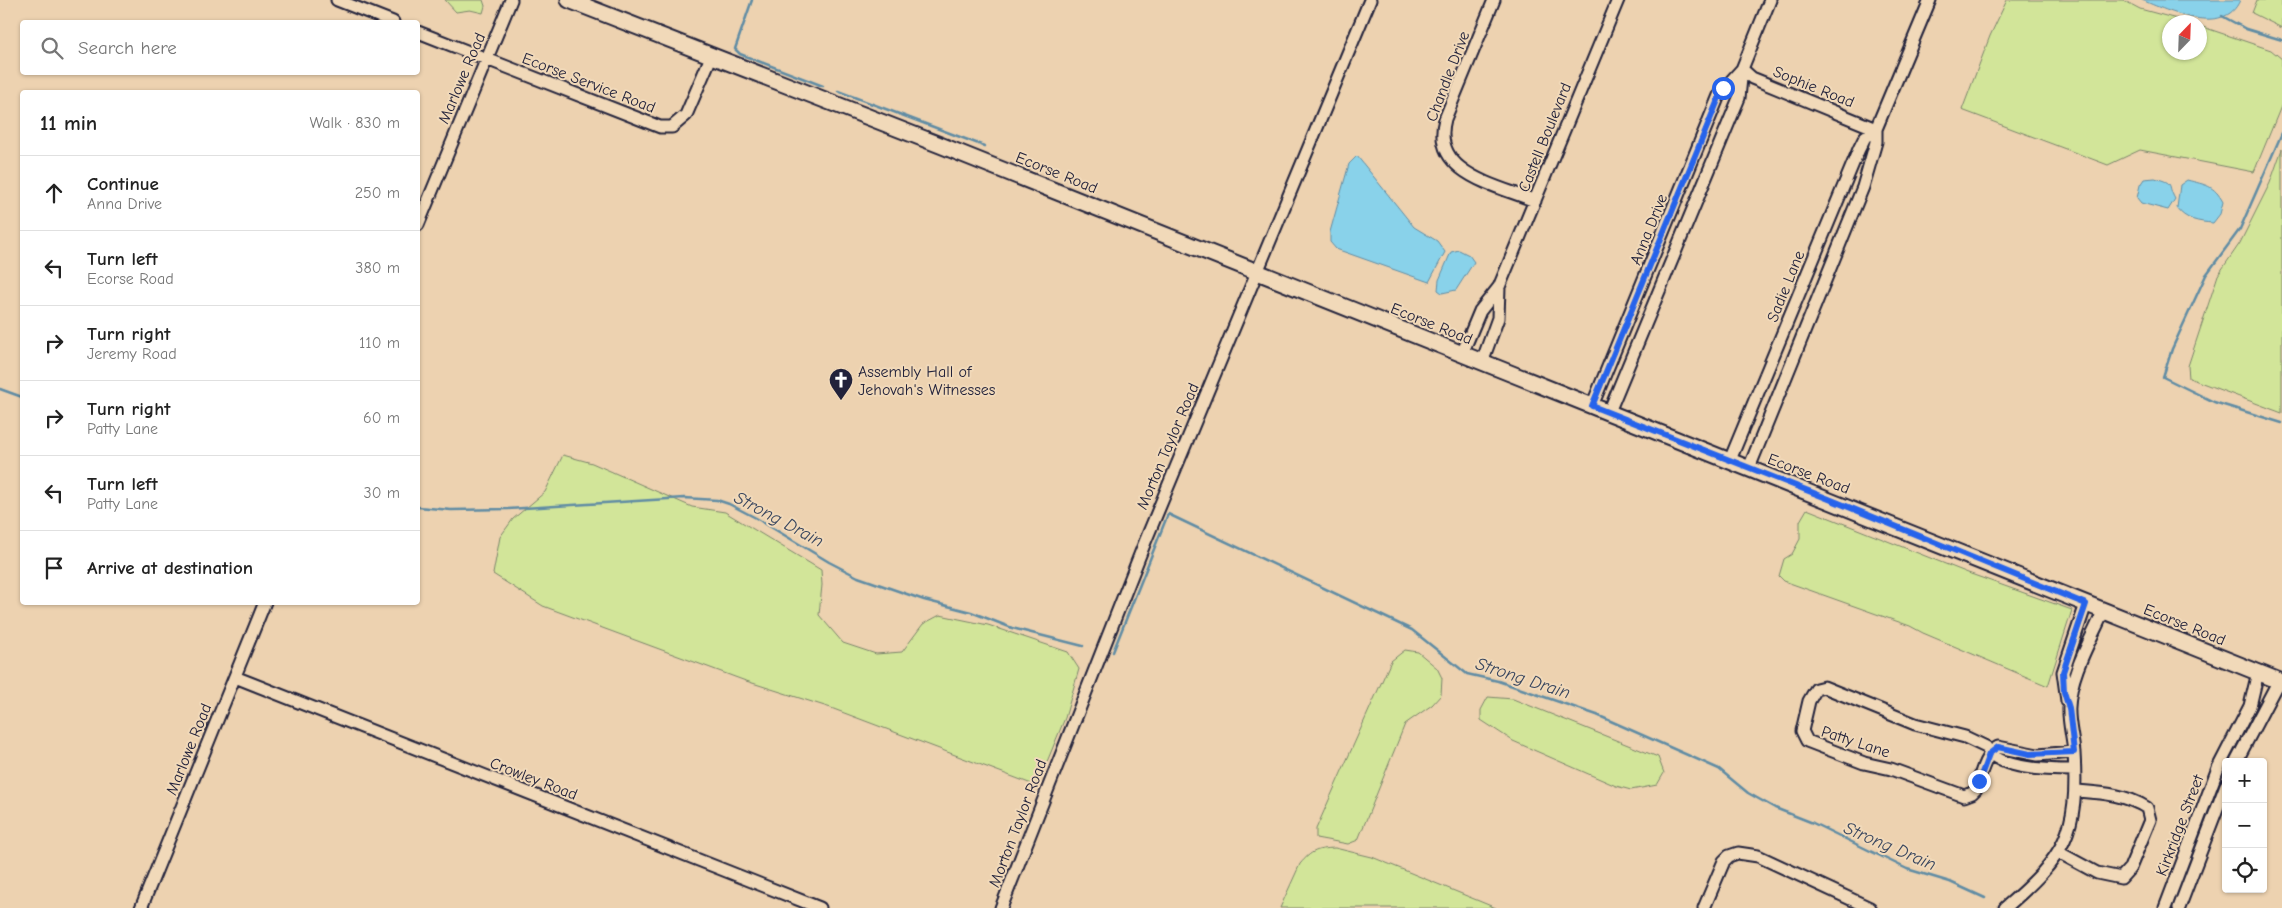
<!DOCTYPE html>
<meta charset="utf-8">
<style>
body{margin:0;font-family:"Comic Neue",sans-serif;background:#f2f2f2;color:#222}
.controls{position:absolute;right:15px;bottom:15px;display:grid;overflow:hidden;border-radius:5px;box-shadow:0 1px 4px #0004}
.controls button{width:45px;height:45px;display:grid;place-items:center;padding:0;border:0;border-bottom:1px solid #e0e0e0;background:#fff;color:#222;font:25px sans-serif}
.compass{position:absolute;left:2162px;top:15px;width:45px;height:45px;border-radius:50%;background:#fff;box-shadow:0 1px 4px #0004;rotate:23deg}
.stop{position:absolute;width:15px;height:15px;margin:-11px;border:4px solid #2563eb;border-radius:50%;background:#fff}
.stop.end{background:#2563eb;border-color:#fff;box-shadow:0 1px 5px #0008}
.list{margin:0;padding:0;list-style:none}
h2{display:flex;justify-content:space-between;align-items:center;height:65px;margin:0;padding:0 20px;font-size:21px}
h2 small{font-size:16px;font-weight:400;color:#767676}
.list li{display:grid;grid-template-columns:32px 1fr auto;gap:15px;align-items:center;box-sizing:border-box;height:75px;padding:0 20px;border-top:1px solid #e0e0e0}
.list b{display:block;font-size:19px;white-space:nowrap}
.list p{margin:0;font-size:16px;white-space:nowrap;color:#767676}
.list em{font-size:16px;font-style:normal;color:#767676}
.icon{flex:none;width:28px;height:28px;fill:none;stroke:currentColor;stroke-width:2;stroke-linecap:round;stroke-linejoin:round}
.map{position:relative;flex:none;width:2282px;height:908px;overflow:hidden}
.search{position:absolute;background:#fff;box-shadow:0 1px 4px #0004;left:20px;top:20px;width:400px;height:55px;display:flex;align-items:center;gap:12px;box-sizing:border-box;padding:0 18px;border-radius:5px;color:#767676;font-size:19px}
.panel{position:absolute;background:#fff;box-shadow:0 1px 4px #0004;left:20px;top:90px;width:400px;height:515px;border-radius:5px}
.map>svg:first-child{display:block}
.green{fill:#d2e599;stroke:#7a846a}
.water{fill:#89d2ea;stroke:#608ca4}
.lines{fill:none;stroke-linecap:round;stroke-linejoin:round}
.stream{stroke:#608ca4;stroke-width:2.5}
.street-casing{stroke:#22223b;stroke-width:15}
.secondary-casing{stroke:#22223b;stroke-width:19}
.street{stroke:#f1d9b9;stroke-width:11}
.secondary{stroke:#f1d9b9;stroke-width:15}
.route{stroke:#2563eb;stroke-width:6}
.labels{text-anchor:middle;stroke-width:4;stroke-linejoin:round;paint-order:stroke}
.street-label{font-size:16px;fill:#22223b;stroke:#f1d9b9}
.poi-label{font-size:16px;fill:#22223b;stroke:#f1d9b9;text-anchor:start}
.water-label{font-size:18px;font-style:italic;fill:#37455e;stroke:#f1d9b9}
</style>
<div class="map">
<svg width="2282" height="908" viewBox="0 0 2282 908">
<rect width="100%" height="100%" fill="#edd2b0"/>
<filter id="ink" filterUnits="userSpaceOnUse"><feTurbulence type="fractalNoise" baseFrequency=".02" numOctaves="2"/><feDisplacementMap in="SourceGraphic" scale="10" xChannelSelector="R" yChannelSelector="G"/><feConvolveMatrix kernelMatrix="1 2 1 2 8 2 1 2 1" color-interpolation-filters="sRGB"/></filter>
<g filter="url(#ink)">
<path class="green" d="M445,0H483L485,6L483,13L470,10L456,12Z
M2007,0H2123L2140,9L2188,22H2170V52H2200V26L2271,50L2282,59V104L2254,172L2140,150L2108,165L1962,110L1990,36Z
M2257,0H2282V28L2252,13Z
M2282,149V413L2189,378L2188,366L2218,275L2240,243L2270,183Z
M563,455L592,463L692,507L725,512L821,570L822,585L819,615L843,643L876,654L902,652L923,624L940,615L988,625L1068,652L1079,669L1065,718L1037,786L831,708L743,680L543,606L493,574L500,537L513,519L545,492Z
M1807,509L1968,573L2072,610L2048,686L1923,633L1910,626L1784,581L1779,576L1784,559L1792,554L1800,539V521Z
M1405,650L1418,652L1437,668L1442,678L1441,695L1432,705L1405,724L1358,840L1348,844L1316,838V829L1391,661Z
M1488,697L1513,699L1658,757L1664,773L1657,785L1631,790L1616,786L1513,741L1481,720V710Z
M1335,848L1372,857L1496,908H1280L1300,864C1312,850 1317,849 1335,848Z"/>
<path class="water" d="M2142,0H2240C2225,37 2167,11 2142,0Z
M1357,156L1414,227L1437,241L1445,252L1429,282L1336,249L1330,242V232L1349,164Z
M2155,178C2176,184 2166,183 2175,199L2168,210L2141,203L2137,198L2140,185L2144,179Z
M2187,180C2206,185 2214,185 2223,202L2220,214L2213,223C2199,222 2185,220 2177,208L2180,185Z
M1459,250L1469,255L1474,262L1456,290L1442,293L1438,290L1439,280L1451,252Z"/>
<g class="lines">
<path class="stream" d="M752,0L735,49L740,54L823,86
M2222,16L2246,29L2282,40
M838,91L984,146
M2282,133L2240,229L2206,275L2172,349L2163,377L2214,402L2282,423
M0,389L22,397
M418,507L451,510L508,509L684,498L717,500L729,504L756,518L829,562L858,577L924,600L971,612L1012,628L1083,646
M1113,652L1168,514L1412,630L1467,674L1498,681L1597,715L1719,769L1748,793L1775,808L1813,823L1907,869L1950,882L1985,898"/>
<defs>
<path id="street" d="M337,0L393,22
M1494,0L1445,119C1430,174 1497,185 1535,201
M418,32L660,127H672L686,115L711,57
M1742,69L1752,78L1876,129
M418,225L511,0
M1462,354L1480,311L1499,287L1618,0
M1482,362L1498,318L1499,287
M1592,406L1720,93L1742,69
M1609,412L1739,98L1742,69L1770,0
M1730,460L1859,149L1865,137L1876,129
M1749,468L1863,187L1876,142V129L1930,0
M235,677L820,908
M2067,701L2063,672L2086,604
M2236,762L2279,680
M2074,770C2051,770 1997,770 1986,747L1965,737L1915,724L1824,687L1816,689L1809,701L1802,731L1807,741L1864,763L1891,769L1964,796L1972,793L1976,789C1980,777 1985,753 1998,747L2038,755L2074,752
M2058,852L2097,873L2121,878L2130,868L2150,820L2147,808C2125,794 2102,793 2076,791
M141,908L265,602
M1001,908L1145,542L1370,0
M1704,908L1724,861L1729,856L1738,853L1758,856L1870,908
M2005,908C2065,856 2079,833 2074,753C2073,738 2068,722 2069,707C2070,674 2091,640 2104,610
M2165,908L2218,768L2250,706L2258,672
M2179,908L2226,785"/>
<path id="secondary" d="M569,0L940,145L2282,682"/>
</defs>
<use href="#street" class="street-casing"/>
<use href="#secondary" class="secondary-casing"/>
<use href="#street" class="street"/>
<use href="#secondary" class="secondary"/>
</g>
</g>
<g class="lines" filter="url(#ink)">
<path class="route" d="M1723,88L1592,406L1829,499L2086,604L2063,672L2064,692L2069,708L2074,752L2030,754L1998,747L1989,754L1979,781"/>
</g>
<defs>
<symbol id="church-pin" viewBox="-11 -11 22 30"><path d="M0 17L-7.5 6A9.5 9.5 0 1 1 7.5 6Z" fill="#22223b" stroke="#f1d9b9"/><path d="M-1.2-6h2.4v3.5h3.3v2.4h-3.3V6h-2.4V-.1h-3.3v-2.4h3.3Z" fill="#fff"/></symbol>
</defs>
<g fill-rule="evenodd">
<use href="#church-pin" x="827" y="366" width="28" height="38"/>
</g>
<g class="labels">
<g class="street-label">
<text transform="translate(1447 76) rotate(-69)" y="6">Chandle Drive</text>
<text transform="translate(461 78) rotate(-67)" y="6">Marlowe Road</text>
<text transform="translate(589 82) rotate(21)" y="6">Ecorse Service Road</text>
<text transform="translate(1814 86) rotate(22)" y="6">Sophie Road</text>
<text transform="translate(1544 137) rotate(-68)" y="6">Castell Boulevard</text>
<text transform="translate(1057 172) rotate(22)" y="6">Ecorse Road</text>
<text transform="translate(1648 229) rotate(-68)" y="6">Anna Drive</text>
<text transform="translate(1785 286) rotate(-68)" y="6">Sadie Lane</text>
<text transform="translate(1432 323) rotate(22)" y="6">Ecorse Road</text>
<text transform="translate(1167 446) rotate(-67)" y="6">Morton Taylor Road</text>
<text transform="translate(1809 473) rotate(21)" y="6">Ecorse Road</text>
<text transform="translate(2185 624) rotate(22)" y="6">Ecorse Road</text>
<text transform="translate(1856 741) rotate(18)" y="6">Patty Lane</text>
<text transform="translate(188 749) rotate(-68)" y="6">Marlowe Road</text>
<text transform="translate(534 778) rotate(21)" y="6">Crowley Road</text>
<text transform="translate(1017 823) rotate(-69)" y="6">Morton Taylor Road</text>
<text transform="translate(2179 825) rotate(-69)" y="6">Kirkridge Street</text>
</g>
<g class="poi-label">
<text x="858" y="377">Assembly Hall of<tspan x="858" dy="18">Jehovah's Witnesses</tspan></text>
</g>
<g class="water-label">
<text transform="translate(779 519) rotate(28)" y="6">Strong Drain</text>
<text transform="translate(1523 678) rotate(18)" y="6">Strong Drain</text>
<text transform="translate(1890 846) rotate(23)" y="6">Strong Drain</text>
</g>
</g>
</svg>
<div class="controls">
<button>+</button>
<button>−</button>
<button><svg class="icon" aria-label="locate" viewBox="0 0 24 24"><circle cx="12" cy="12" r="6"/><path d="M12 2v4M12 18v4M2 12h4M18 12h4"/></svg></button>
</div>
<svg class="compass" viewBox="-18 -18 36 36"><path d="M0-13l5 13h-10z" fill="#e53935"/><path d="M0 13l5-13h-10z" fill="#767676"/></svg>
<div class="stop" style="left:1723px;top:88px"></div>
<div class="stop end" style="left:1979px;top:781px"></div>
<div class="search"><svg class="icon" aria-label="search" viewBox="0 0 24 24"><circle cx="10" cy="10" r="6"/><path d="M15 15l6 6"/></svg>Search here</div>
<section class="panel">
<h2>11 min<small>Walk · 830 m</small></h2>
<ul class="list">
<li><svg class="icon" aria-label="ahead" viewBox="0 0 24 24"><path d="M12 20V5M6 11l6-6 6 6"/></svg><div><b>Continue</b><p>Anna Drive</p></div><em>250 m</em></li>
<li><svg class="icon" aria-label="left" viewBox="0 0 24 24"><path d="M17 20v-9H6M10 6l-5 5 5 5"/></svg><div><b>Turn left</b><p>Ecorse Road</p></div><em>380 m</em></li>
<li><svg class="icon" aria-label="right" viewBox="0 0 24 24"><path d="M7 20v-9h11M14 6l5 5-5 5"/></svg><div><b>Turn right</b><p>Jeremy Road</p></div><em>110 m</em></li>
<li><svg class="icon" aria-label="right" viewBox="0 0 24 24"><path d="M7 20v-9h11M14 6l5 5-5 5"/></svg><div><b>Turn right</b><p>Patty Lane</p></div><em>60 m</em></li>
<li><svg class="icon" aria-label="left" viewBox="0 0 24 24"><path d="M17 20v-9H6M10 6l-5 5 5 5"/></svg><div><b>Turn left</b><p>Patty Lane</p></div><em>30 m</em></li>
<li><svg class="icon" aria-label="arrive" viewBox="0 0 24 24"><path d="M6 21V4h12l-3 4 3 4H6"/></svg><div><b>Arrive at destination</b></div></li>
</ul>
</section>
</div>
